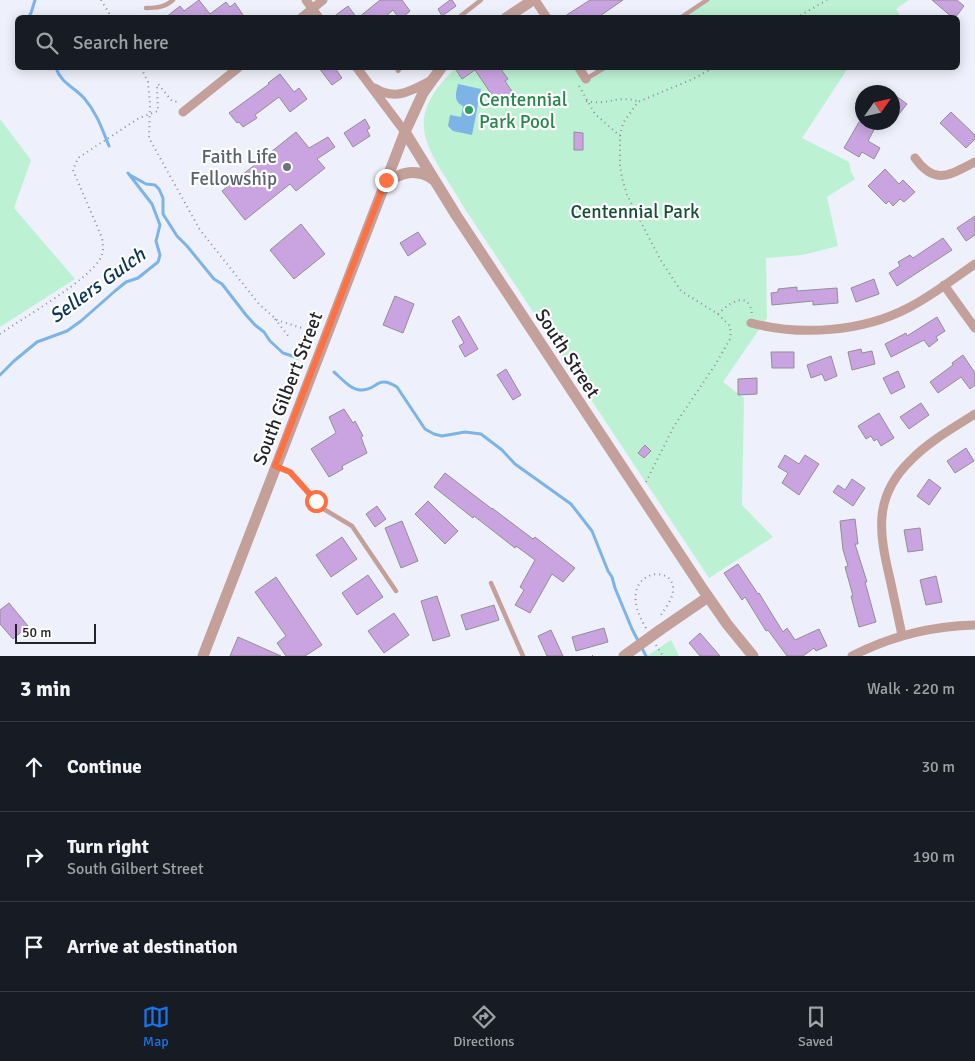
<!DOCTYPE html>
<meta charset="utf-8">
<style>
body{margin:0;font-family:Signika,sans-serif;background:#20242c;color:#f1f3f6}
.compass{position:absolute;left:855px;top:85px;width:45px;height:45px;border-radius:50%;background:#171b24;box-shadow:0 2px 12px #0003;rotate:56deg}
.scale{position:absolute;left:15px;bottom:12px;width:81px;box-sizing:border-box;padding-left:5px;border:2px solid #232427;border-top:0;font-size:14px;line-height:18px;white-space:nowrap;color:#232427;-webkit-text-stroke:4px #fefefe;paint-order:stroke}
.stop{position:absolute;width:15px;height:15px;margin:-11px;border:4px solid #ff7043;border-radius:50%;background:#fff}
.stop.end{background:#ff7043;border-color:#fff;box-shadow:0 1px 5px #0008}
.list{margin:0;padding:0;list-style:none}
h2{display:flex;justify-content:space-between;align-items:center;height:65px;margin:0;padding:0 20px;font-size:21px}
h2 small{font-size:16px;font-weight:400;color:#9ea1a6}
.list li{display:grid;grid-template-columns:32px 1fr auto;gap:15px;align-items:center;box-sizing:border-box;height:90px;padding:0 20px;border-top:1px solid #363941}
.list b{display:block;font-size:19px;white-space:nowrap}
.list p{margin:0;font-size:16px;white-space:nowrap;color:#9ea1a6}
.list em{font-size:16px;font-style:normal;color:#9ea1a6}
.icon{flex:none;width:28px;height:28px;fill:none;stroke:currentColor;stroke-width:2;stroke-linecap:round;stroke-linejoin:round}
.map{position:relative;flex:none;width:975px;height:656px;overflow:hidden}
.search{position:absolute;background:#171b24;box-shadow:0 2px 12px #0003;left:15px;right:15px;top:15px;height:55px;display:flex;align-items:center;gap:12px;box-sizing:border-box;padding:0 18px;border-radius:8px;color:#9ea1a6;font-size:19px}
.sheet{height:335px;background:#171b24}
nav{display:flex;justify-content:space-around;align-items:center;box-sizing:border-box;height:70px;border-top:1px solid #363941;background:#171b24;font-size:14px;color:#9ea1a6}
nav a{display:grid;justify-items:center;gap:2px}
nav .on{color:#1a73e8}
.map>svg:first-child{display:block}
.green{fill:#bcf1d3}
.water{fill:#7db4e7}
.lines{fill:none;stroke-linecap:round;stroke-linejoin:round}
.stream{stroke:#7db4e7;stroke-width:3}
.building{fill:#c9a4e1;stroke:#938e96}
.path{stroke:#8e9097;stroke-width:2;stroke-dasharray:1 4;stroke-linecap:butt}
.service{stroke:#c3a19a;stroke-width:4.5}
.minor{stroke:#c3a19a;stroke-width:9}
.tertiary{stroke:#c3a19a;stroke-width:11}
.tertiary-bridge{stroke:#c3a19a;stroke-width:11}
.route{stroke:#ff7043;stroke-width:6}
.leisure-dot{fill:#2e9e5b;stroke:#fefefe;stroke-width:2}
.worship-dot{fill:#6b7280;stroke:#fefefe;stroke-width:2}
.labels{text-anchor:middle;stroke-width:4.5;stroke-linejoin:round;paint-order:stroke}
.leisure-label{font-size:19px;fill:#27864d;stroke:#fefefe;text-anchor:start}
.worship-label{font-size:19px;fill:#5b616d;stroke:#fefefe;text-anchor:end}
.park-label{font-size:19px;fill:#154f35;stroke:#fefefe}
.street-label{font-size:19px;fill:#232427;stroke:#fefefe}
.water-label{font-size:20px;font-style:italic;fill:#0b3556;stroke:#fefefe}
</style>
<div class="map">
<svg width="975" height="656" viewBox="0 0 975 656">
<rect width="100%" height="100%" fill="#eef0fb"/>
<path class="green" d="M707,0H909L896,9L901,17L680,18Z
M456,68H579L586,79L604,68H848L802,138L849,162L851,172L855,179L827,197L838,246L803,255L766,258L767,318L723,382L744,398L742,505L773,537L709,578L463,206C431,150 397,123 456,68Z
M0,119L31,160L14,208L75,279L0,327Z
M671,640L679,656H647Z"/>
<path class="water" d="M458,84L481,89L472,135L453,131L448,126L450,115L461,117L463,106C453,101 456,93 458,84Z"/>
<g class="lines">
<path class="stream" d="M28,18L31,13L35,0
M56,68C61,83 74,87 84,98C97,113 102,129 109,146
M130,175L146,184L155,185L159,189L163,198V214L177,236L187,246L214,279L222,284L246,315L255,325L264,332L270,341L283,353L298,358
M334,372C341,378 350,389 360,390C378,391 376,374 397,387L425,429L434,434L442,436L465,432L481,434L502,450L515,464L571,504L592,531L608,571L612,577L615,588L632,629L646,656
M0,375L14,361L37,342L67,331L81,321L115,291L126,282L138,278L158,262L160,255L156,241L160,225L152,204L128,173"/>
</g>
<path class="building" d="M199,0L210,14L226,2L230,7L235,3L245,18H165L180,6L184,11Z
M380,0H402L410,11L402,18H399L393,10L384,18H358Z
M450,0H452L456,6L442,16L438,9Z
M590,0H623L597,18H562Z
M932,0H957L964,6L955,18H953Z
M348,6L357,18H332Z
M319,68H335L342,78L332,85Z
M455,68H500L508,79L505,81L513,93L498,104L475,70L462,79Z
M280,74L294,92L299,88L307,99L290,112L279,97L255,115L257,118L243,127L239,122L237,123L229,113L269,84L268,83Z
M892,93L907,104L892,123Z
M951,112L975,135V139L966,148L940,123Z
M365,119L370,128L367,130L370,136L353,147L344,133Z
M859,122H878L868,141L880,148L874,159L862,152L859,157L844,148Z
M296,132L309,148L328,137L335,147L317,159L325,168L296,191L290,184L245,220L222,191Z
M574,132L583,133V150H574Z
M885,169L899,184L903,180L915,192L904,202L900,199L893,206L889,201L886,204L868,186Z
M975,216V235L966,241L957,228Z
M301,224L325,254L294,279L270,250Z
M418,232L426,244L408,256L400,243Z
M943,238L952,250L897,286L889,273L900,266L898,262L910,255L913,258Z
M874,279L879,294L856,302L851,288Z
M797,287V291L837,288L838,303L813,305V301L772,305L771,293L778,292V289Z
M395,296L414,304L403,333L383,325Z
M459,316L478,349L465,357L459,346L464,343L452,321Z
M937,317L945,331L936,337L938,340L929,347L924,340L891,357L885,344L906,333L907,336Z
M861,349L862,353L872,351L875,364L852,370L848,352Z
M771,352H794V368H772Z
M963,355L975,373V385L970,389L961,377L938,393L930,382L953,365L952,363Z
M831,356L837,376L825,381L822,374L811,378L807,365Z
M506,369L521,395L513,400L497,375Z
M898,371L905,387L891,394L883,378Z
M757,378V394L738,395V379Z
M921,403L929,415L909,429L900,417Z
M344,409L353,423L355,421L363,436L361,437L367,453L342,466L343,469L329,477L311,449L336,433L329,417Z
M879,413L894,438L881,446L877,439L874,441L871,436L866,439L858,426Z
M645,445L651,451L644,458L638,453Z
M966,448L974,461L955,473L947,461Z
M785,455L799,464L805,455L819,464L799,495L782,483L788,473L778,467Z
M445,473L492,509V508L533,539L535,537L575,568L563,582L552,574L530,613L515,605L524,590L520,587L535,560L516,546L515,548L474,516L473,518L434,487Z
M852,479L865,488L853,506L833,492L838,485L845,490Z
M929,479L941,488L929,505L917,496Z
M428,501L458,531L445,544L415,514Z
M377,506L386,519L375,527L366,514Z
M855,519L858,544H855L867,582H865L876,622L859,627L851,596H853L845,567L848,566L843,550L840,521Z
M402,521L418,561L401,568L385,528Z
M920,528L923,550L908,552L904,530Z
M342,537L357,559L331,577L316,555Z
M738,564L758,594L759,593L783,632L787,628L795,640L819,629L827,646L816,651L814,648L803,656H787L768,630L766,631L745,597L742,600L724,573Z
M368,575L383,597L357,615L342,593Z
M936,576L942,602L926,605L920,580Z
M276,577L322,645L305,656H286L277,643L286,636L255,592Z
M437,596L450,636L433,641L421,601Z
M9,603L28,626L13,639L0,624V610Z
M494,605L499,620L466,630L461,615Z
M394,613L409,635L384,653L368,631Z
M604,628L608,642L576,651L572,637Z
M551,630L563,656H547L538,636Z
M700,633L720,656H700L689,643Z
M238,637L281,656H230Z"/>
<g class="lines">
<path class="path" d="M101,0L112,18
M796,18L827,0
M141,68L148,82L150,104L149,138L200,230L259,304L277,320L311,331L315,323L321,320
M579,86L595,114L620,136
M586,101C607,106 617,95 637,101
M718,314C729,303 749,289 752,314
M275,319L289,337
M0,334C23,318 91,279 101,257C104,250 103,245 102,238L73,170L78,158L139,118L158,111L157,87L158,84L172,101L178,102
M646,482L674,426L715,365L730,339L731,332L729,325L718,314L681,291L660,259L627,195L622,178L620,165V136L623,123L638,102L693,79L713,68
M646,628C611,571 675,561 673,590C673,599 665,608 661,615
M656,645L663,656
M592,656H595"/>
<path class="service" d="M146,8C157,8 165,7 173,0
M458,18L481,0
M680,18L707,0
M398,71L400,68
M586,79L604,68
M277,466L290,472L322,508L352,526L396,591
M491,583L523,656"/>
<path class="minor" d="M306,0L319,18
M535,0L547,18
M301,18L323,0
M357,68L405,132
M579,68L586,79
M375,88C395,101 411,91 430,81
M183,112L238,68
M915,158C935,186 949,175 975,162
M944,285L975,328
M751,323C801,336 862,332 908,308C932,296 953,279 975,264
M902,635C898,616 894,597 890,579C879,533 873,497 910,461C928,442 953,428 975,414
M852,656C891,636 931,626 975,625"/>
<path class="tertiary" d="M506,18L533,0
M405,132L456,215L702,588L727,624L753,656
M386,185C399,171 418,168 434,180
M660,630L708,597
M203,656L405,132L423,93L441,68"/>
<path class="tertiary-bridge" d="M624,656L660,630"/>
</g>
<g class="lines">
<path class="route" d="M316,501L290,472L275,466L386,180"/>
</g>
<circle class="leisure-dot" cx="469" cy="110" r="5"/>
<circle class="worship-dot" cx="287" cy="167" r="5"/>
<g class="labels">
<g class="leisure-label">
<text x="479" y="106">Centennial<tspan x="479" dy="22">Park Pool</tspan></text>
</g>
<g class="worship-label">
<text x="277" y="163">Faith Life<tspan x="277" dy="22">Fellowship</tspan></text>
</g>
<g class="park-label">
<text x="635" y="218">Centennial Park</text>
</g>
<g class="street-label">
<text transform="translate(568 353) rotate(57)" y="7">South Street</text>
<text transform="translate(287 388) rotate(-69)" y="7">South Gilbert Street</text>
</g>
<g class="water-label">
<text transform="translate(97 285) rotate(-36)" y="7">Sellers Gulch</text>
</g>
</g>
</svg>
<svg class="compass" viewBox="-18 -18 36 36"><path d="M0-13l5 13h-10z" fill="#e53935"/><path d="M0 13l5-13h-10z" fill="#9ea1a6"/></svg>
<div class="scale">50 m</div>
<div class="stop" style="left:316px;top:501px"></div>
<div class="stop end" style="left:386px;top:180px"></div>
<div class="search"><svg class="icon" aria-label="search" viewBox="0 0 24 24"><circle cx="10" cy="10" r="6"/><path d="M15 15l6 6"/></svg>Search here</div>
</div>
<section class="sheet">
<h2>3 min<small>Walk · 220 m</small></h2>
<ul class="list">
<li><svg class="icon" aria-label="ahead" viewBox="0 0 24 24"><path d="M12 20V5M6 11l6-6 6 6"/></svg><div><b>Continue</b></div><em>30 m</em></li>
<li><svg class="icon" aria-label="right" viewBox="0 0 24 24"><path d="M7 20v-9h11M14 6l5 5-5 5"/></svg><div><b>Turn right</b><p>South Gilbert Street</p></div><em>190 m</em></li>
<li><svg class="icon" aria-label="arrive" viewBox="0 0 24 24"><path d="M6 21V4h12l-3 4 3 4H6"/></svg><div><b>Arrive at destination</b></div></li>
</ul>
</section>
<nav>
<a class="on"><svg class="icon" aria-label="map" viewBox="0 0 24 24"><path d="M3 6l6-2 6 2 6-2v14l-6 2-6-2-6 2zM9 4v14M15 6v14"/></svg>Map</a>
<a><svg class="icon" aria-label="directions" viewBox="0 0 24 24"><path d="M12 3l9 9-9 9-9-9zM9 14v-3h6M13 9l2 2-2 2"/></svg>Directions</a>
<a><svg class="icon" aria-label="saved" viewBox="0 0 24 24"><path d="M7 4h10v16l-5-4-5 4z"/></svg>Saved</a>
</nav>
